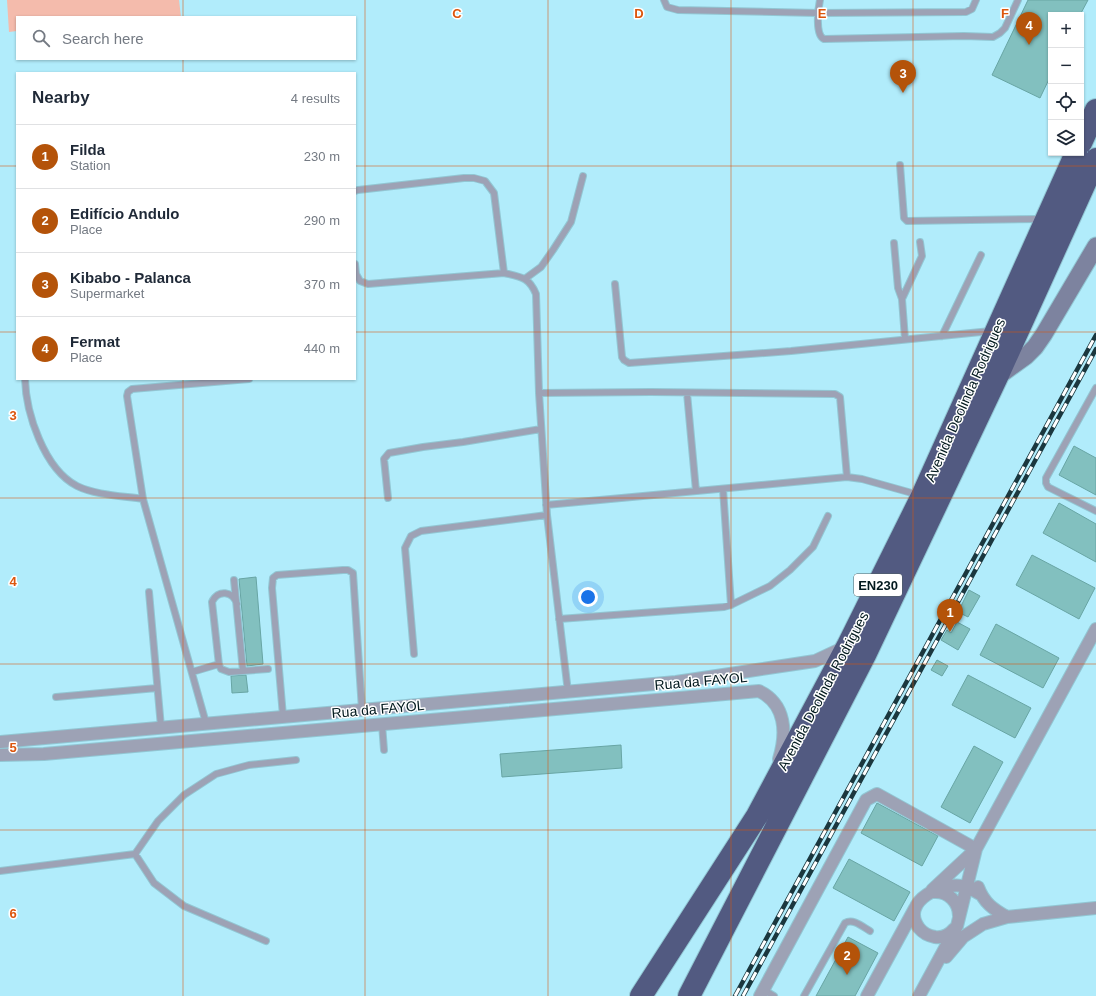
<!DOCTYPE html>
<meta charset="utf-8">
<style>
body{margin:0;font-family:Arial,sans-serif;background:#f6f6f7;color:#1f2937}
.controls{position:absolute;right:12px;top:12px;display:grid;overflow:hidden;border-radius:0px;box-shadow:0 1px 3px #0004}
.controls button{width:36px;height:36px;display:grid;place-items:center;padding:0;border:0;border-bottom:1px solid #e0e1e3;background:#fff;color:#1f2937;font:20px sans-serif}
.you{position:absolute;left:588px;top:597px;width:14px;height:14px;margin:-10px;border:3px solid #fff;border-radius:50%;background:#1a73e8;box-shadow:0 0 0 6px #1a73e833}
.badge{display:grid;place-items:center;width:26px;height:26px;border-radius:50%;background:#b45309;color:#fff;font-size:13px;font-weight:700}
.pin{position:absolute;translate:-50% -33px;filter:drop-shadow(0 1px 2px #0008)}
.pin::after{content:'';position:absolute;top:21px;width:14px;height:12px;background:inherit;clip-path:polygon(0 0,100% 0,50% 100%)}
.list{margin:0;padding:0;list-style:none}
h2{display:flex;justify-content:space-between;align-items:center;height:52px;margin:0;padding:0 16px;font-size:17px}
h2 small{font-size:13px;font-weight:400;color:#747a83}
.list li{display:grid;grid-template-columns:26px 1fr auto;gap:12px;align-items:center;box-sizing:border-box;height:64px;padding:0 16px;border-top:1px solid #e0e1e3}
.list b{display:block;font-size:15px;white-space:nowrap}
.list p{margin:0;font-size:13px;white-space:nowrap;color:#747a83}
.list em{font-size:13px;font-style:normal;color:#747a83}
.icon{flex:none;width:22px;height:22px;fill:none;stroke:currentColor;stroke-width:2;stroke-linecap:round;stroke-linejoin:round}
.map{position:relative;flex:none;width:1096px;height:996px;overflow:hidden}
.search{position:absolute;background:#fff;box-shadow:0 1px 3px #0004;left:16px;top:16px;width:340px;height:44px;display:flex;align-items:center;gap:10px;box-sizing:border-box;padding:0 14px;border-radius:0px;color:#747a83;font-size:15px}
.panel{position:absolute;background:#fff;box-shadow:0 1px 3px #0004;left:16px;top:72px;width:340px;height:308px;border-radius:0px}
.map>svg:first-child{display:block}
.green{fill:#f4bbac}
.building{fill:#82c0bf;stroke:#68a5a4}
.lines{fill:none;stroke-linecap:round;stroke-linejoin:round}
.lane-casing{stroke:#92c6d3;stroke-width:8}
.street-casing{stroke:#92c6d3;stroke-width:14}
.secondary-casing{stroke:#92c6d3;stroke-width:19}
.highway-casing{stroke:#92c6d3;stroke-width:24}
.lane{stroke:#9da2b5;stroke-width:6}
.street{stroke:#9da2b5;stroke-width:12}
.secondary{stroke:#7d839f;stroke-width:17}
.highway{stroke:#525a81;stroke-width:22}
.rail-casing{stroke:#1b373e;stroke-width:4.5}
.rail{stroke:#fff;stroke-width:3;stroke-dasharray:9;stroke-linecap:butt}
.grid{fill:none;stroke:#dc560d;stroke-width:1;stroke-opacity:0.55}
.labels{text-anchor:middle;stroke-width:3;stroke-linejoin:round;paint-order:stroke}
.shield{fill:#fff;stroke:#4e5e62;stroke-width:1}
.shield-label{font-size:13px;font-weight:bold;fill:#02191e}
.street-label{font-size:14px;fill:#02191e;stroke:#fff}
.grid-label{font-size:13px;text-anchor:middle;font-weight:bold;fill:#dc560d;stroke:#fff;stroke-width:3;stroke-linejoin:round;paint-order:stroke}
</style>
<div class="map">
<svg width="1096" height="996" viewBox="0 0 1096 996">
<rect width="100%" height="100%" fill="#b1ecfb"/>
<path class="green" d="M7,0H179L181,17H17V31L9,32Z"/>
<path class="building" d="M1028,0H1088L1080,15H1051V75L1040,98L992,75Z
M1074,446L1096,458V495L1059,475Z
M1059,503L1096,524V562L1043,533Z
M1032,555L1095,588L1079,619L1016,585Z
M256,577L263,664L247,666L239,579Z
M969,590L980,596L968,617L958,612Z
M957,622L970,629L958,650L941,640L947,630L951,633Z
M996,624L1059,658L1043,688L980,655Z
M937,660L948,666L942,676L931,670Z
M246,675L248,692L232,693L231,676Z
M968,675L1031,708L1015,738L952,705Z
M621,745L622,768L502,777L500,754Z
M974,746L1003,762L970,823L941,807Z
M877,803L938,836L922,866L861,833Z
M849,859L910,892L894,921L833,888Z
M848,937L878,953L855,996H816Z"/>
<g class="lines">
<defs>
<path id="lane" d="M664,0L667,7L678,10L818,13L966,12L972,9L976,0
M820,0C818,9 815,35 824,39L964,36L993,37L1000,33L1005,28L1018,0
M900,165L904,218L907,221L1041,219
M355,191L358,190L464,178H474L485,181L494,193L504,273
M894,243L898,288L902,299
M355,264L356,274L360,281L368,284L504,273C521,277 529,277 536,294L539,393L547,515L568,692
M526,278L541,267L553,250L571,222L583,176
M615,284L622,357L624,360L629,363L791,351L991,331
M942,336L981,255
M905,339L902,299L922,256L920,242
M25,379C26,413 44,469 77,486C95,495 123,496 143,499
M1096,388L1046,478V483L1048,487L1096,511
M539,393L651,392L835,394L840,397L847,477
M687,393L696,491
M723,489L731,605
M388,498L384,459L389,453L423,447L463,442L541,429
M546,505L847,477L862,479L919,495
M234,580L243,671
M149,592L161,727
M237,604C233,591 218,589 212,602L219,665L221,669L229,672L268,669
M559,619L724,607L731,605L770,586L790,570L813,547L828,516
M414,654L405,548L411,536L421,531L547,515
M192,672L219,664
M56,697L157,688
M283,716L272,588L273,578L277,575L343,570H348L353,573L362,710
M206,723L143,499L127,396L128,392L132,389L249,379
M382,724L384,750
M135,854L154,883L184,906L266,941
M0,871L135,854L158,821L184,795L216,774L249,765L296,760
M764,990L774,996
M804,996L845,923C853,918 863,927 870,931"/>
<path id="street" d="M0,742L676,682L815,661L845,647
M0,755L44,754L759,691C786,704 787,733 779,759
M978,887C984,903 993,909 1007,917
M932,890L976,849
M934,892C948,891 959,902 959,916
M954,929C949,935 942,938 935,937C929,936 923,933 919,928C899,901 944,880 966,887C971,888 976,892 980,894
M946,957L963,937L983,924L1007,917L1096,908
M760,996L866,800L877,794L976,849
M867,996L915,908
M919,996L957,926L976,849L1096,629"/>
<path id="secondary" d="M997,377L1026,356L1035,347L1044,334L1096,246"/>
<path id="highway" d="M1081,143L1096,110
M641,996L757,816L848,645L922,496L1076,153
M689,996L865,655L997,377L1096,159"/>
</defs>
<use href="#lane" class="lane-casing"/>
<use href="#street" class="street-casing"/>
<use href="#secondary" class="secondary-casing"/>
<use href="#highway" class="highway-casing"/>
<use href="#lane" class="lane"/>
<use href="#street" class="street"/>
<use href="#secondary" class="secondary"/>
<use href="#highway" class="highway"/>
<defs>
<path id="rail" d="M735,996L1096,335
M743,996L1096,349"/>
</defs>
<use href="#rail" class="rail-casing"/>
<use href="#rail" class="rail"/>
</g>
<path class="grid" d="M183,0V17M365,0V996M548,0V996M731,0V996M913,0V996M183,59V73M0,166H17M355,166H1096M0,332H17M355,332H1096M183,379V996M0,498H1096M0,664H1096M0,830H1096"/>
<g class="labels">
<rect class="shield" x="854" y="574" width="48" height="22" rx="3"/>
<g class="shield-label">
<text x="878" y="590">EN230</text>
</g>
<g class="street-label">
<text transform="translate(965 400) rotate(-66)" y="5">Avenida Deolinda Rodrigues</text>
<text transform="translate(701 681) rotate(-5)" y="5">Rua da FAYOL</text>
<text transform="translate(823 691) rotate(-62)" y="5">Avenida Deolinda Rodrigues</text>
<text transform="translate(378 709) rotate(-5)" y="5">Rua da FAYOL</text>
</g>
</g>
<g class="grid-label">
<text x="457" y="18">C</text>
<text x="639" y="18">D</text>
<text x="822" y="18">E</text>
<text x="1005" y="18">F</text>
<text x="13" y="420">3</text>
<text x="13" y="586">4</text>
<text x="13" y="752">5</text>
<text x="13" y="918">6</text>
</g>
</svg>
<div class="controls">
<button>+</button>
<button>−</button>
<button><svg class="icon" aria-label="locate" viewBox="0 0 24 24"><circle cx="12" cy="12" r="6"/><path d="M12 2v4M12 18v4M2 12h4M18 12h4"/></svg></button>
<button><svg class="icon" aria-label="layers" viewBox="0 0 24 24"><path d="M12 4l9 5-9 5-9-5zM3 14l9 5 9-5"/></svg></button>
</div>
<div class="you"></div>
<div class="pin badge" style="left:950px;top:632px">1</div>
<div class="pin badge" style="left:847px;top:975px">2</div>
<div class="pin badge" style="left:903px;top:93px">3</div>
<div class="pin badge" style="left:1029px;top:45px">4</div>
<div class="search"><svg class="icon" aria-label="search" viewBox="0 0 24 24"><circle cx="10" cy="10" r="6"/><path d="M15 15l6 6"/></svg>Search here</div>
<section class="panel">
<h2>Nearby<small>4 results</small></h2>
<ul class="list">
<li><span class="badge">1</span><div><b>Filda</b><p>Station</p></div><em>230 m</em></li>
<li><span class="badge">2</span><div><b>Edifício Andulo</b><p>Place</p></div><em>290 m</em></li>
<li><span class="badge">3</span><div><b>Kibabo - Palanca</b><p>Supermarket</p></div><em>370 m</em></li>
<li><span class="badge">4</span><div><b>Fermat</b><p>Place</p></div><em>440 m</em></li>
</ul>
</section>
</div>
